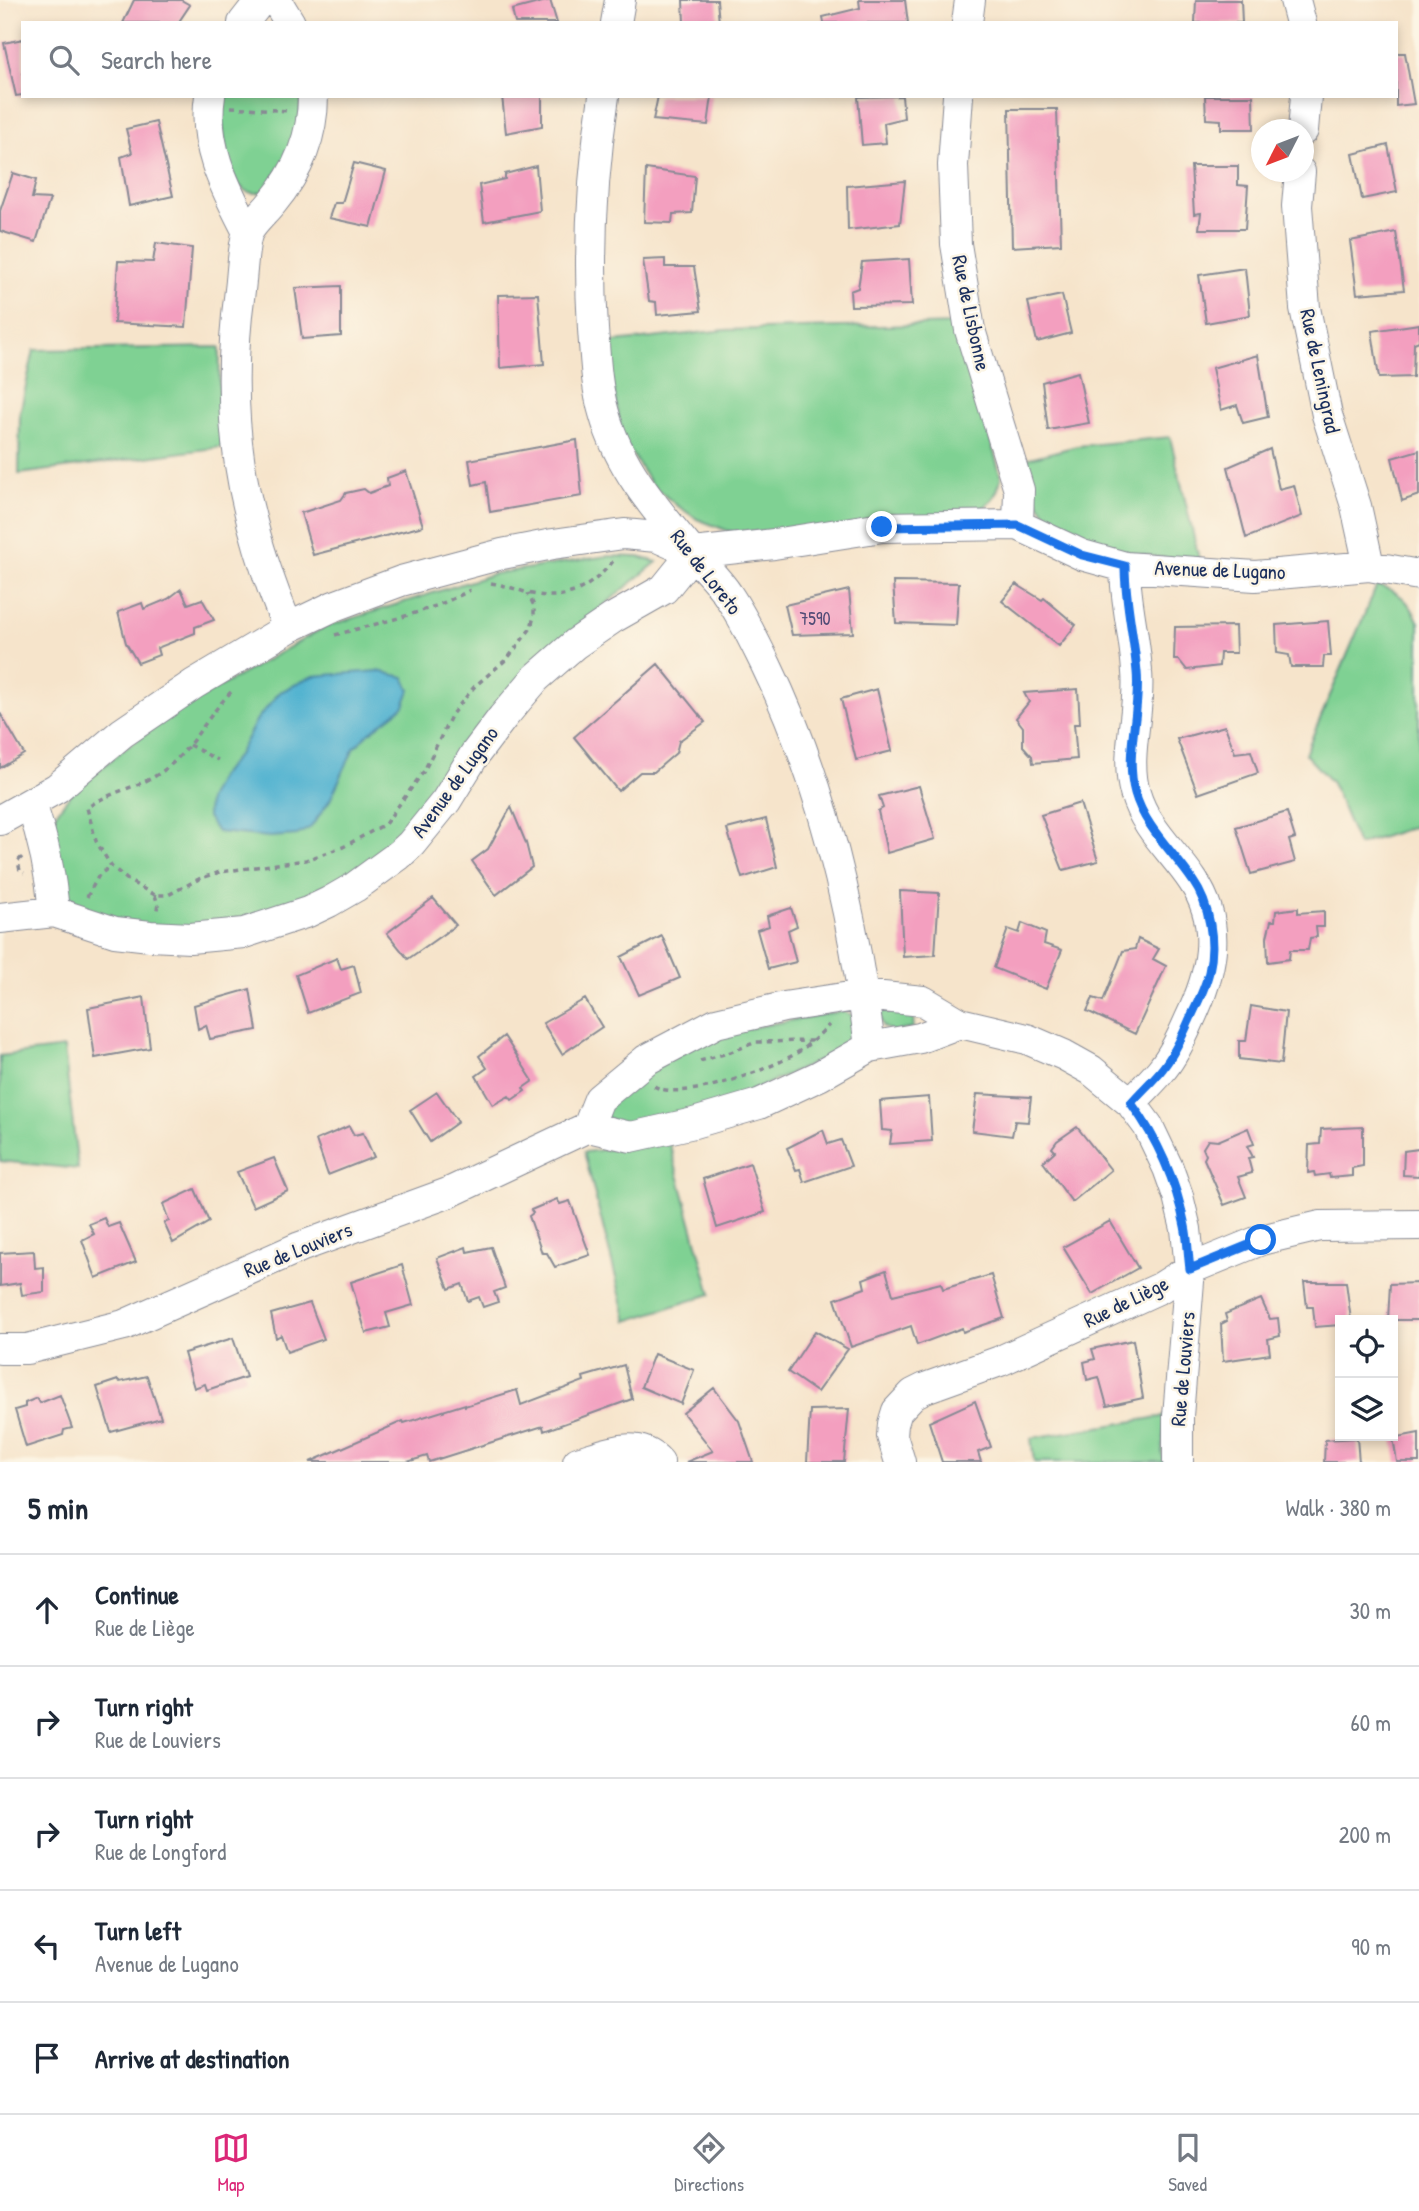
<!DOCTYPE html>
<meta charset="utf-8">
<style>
body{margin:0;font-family:"Patrick Hand",sans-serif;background:#f2f2f3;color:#1f2937}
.controls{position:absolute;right:21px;bottom:21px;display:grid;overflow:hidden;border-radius:0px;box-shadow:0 4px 10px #0003}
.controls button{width:63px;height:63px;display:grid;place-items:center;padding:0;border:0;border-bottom:2px solid #e0e1e3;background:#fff;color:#1f2937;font:35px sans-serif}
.compass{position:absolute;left:1251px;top:119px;width:63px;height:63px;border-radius:50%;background:#fff;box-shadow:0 4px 10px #0003;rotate:228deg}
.stop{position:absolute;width:21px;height:21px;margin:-16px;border:5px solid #1a73e8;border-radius:50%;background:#fff}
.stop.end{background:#1a73e8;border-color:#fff;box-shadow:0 2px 7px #0008}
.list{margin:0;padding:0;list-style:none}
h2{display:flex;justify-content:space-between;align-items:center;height:91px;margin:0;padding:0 28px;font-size:30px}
h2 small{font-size:23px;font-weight:400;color:#747a83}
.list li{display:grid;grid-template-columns:46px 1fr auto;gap:21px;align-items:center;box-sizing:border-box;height:112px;padding:0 28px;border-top:2px solid #e0e1e3}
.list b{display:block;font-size:26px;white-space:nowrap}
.list p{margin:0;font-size:23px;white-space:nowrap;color:#747a83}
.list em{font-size:23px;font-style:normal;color:#747a83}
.icon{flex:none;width:38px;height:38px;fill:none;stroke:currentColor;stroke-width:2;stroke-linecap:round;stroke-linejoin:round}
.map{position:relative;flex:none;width:1419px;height:1462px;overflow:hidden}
.search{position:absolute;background:#fff;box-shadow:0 4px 10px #0003;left:21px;right:21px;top:21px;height:77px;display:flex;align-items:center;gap:18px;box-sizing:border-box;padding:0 24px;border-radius:0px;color:#747a83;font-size:26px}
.sheet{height:651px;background:#fff}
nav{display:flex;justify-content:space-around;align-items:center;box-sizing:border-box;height:98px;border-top:2px solid #e0e1e3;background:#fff;font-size:19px;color:#747a83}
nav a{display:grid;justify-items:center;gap:4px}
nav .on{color:#db2777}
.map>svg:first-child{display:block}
.green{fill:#7fd193;stroke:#4d8078;stroke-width:2}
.water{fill:#51b2d0;stroke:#367097;stroke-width:2}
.building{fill:#f39fbf}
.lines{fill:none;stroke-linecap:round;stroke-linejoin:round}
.minor-casing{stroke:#888a94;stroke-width:32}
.path{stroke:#888a94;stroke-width:3.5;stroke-dasharray:5 5;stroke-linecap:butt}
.minor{stroke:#fff;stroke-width:30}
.route{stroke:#1a73e8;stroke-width:9}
.labels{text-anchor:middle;stroke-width:5;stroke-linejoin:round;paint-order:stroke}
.number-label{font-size:18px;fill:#514b76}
.street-label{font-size:21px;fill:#1b2f5e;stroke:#fcf5e5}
</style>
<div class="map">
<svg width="1419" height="1462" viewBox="0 0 1419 1462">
<rect width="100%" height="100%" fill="#fcf5e5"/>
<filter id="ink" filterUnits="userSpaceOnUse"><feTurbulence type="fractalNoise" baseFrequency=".0143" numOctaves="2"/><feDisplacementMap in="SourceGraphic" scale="14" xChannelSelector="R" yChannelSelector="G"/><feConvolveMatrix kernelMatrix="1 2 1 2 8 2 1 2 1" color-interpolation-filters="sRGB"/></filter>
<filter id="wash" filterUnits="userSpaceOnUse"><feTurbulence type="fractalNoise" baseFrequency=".00686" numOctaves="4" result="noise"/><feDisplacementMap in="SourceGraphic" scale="28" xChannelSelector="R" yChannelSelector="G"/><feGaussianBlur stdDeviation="1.57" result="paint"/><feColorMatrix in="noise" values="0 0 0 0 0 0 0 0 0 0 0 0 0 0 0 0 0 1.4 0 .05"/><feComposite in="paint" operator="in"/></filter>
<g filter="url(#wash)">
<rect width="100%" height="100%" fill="#f6e4cb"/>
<path class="green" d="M222,96H302L297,139L266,191C232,203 227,158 224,135C222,122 220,109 222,96Z
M958,324L1001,477C998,496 988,508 971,515L763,535L731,532L697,519L675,504L651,484L622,438L606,343L726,330Z
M220,347L219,402L222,447L19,474L20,413L34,350Z
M1170,437L1200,563C1154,557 1081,550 1047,514C1034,499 1028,478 1022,460L1077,446Z
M607,556L639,557L657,562L559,642L436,795L378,861L257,924L163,929L89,914L69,897L59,869L52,835L56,813L70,795L125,748L179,710L325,627L493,574Z
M1377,585C1399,591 1410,601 1419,623V825L1358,845L1332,783L1305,754Z
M842,1011L852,1015L858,1026L852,1046L718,1106L622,1125L607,1118L604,1106L623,1087L711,1035Z
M883,1011L909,1012L914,1016L913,1028L894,1032L883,1027L880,1017Z
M64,1048L78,1169L0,1161V1056Z
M669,1142L711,1294L627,1321L584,1152Z
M1166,1416L1162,1452L1164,1462H1034L1031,1438Z"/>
<path class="water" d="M378,671L404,677L410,690L404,706L368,734L354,748L330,800L311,827L297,835L270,837L217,832L207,817L208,800L219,777L238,755L257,719L280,692L313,676Z"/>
<g id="blocks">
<path class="building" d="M134,0H181L190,5L178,23H123Z
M550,0L557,23H515L512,10Z
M683,0H717L719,23H684Z
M859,0H905L908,23H824L823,17L860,8Z
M1196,0H1241L1242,23H1195Z
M23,39V95L16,96L4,43Z
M1396,53H1405L1414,104L1396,106Z
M502,96H542V126L506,133Z
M658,96H712L708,125L653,120Z
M902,96L904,118L884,123L886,143L862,145L858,97Z
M1205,96H1253L1254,129H1221V120L1206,119Z
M1009,109H1057L1061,244L1012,247Z
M156,122L173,196L129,206L121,157L132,153L126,129Z
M1388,145L1397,192L1362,199L1353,154Z
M354,163L386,171L371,227L329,218L334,203H342Z
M536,166L540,211L484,222L479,185L505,179V174Z
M1191,166H1238V185L1248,186L1245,229H1199L1201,213L1194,214Z
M646,169L695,176L692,213L673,214L672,223L644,222Z
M13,173L36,180L32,198L50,199L36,242L0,231V211Z
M905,181L900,224L848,230L847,186Z
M1396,232L1404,290L1357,294L1350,241Z
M156,243L192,248L186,327L114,323L118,261L153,262Z
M665,259V267H694L701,311L657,315L656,302L649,301L643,260Z
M909,259L912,305L851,306L850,291L858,288L862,262Z
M1245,268L1250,315L1206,323L1199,275Z
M341,286V336L302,339L295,288Z
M538,294L544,364L500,368L498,295Z
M1062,295L1071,333L1037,342L1028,302Z
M1419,324V341L1414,343L1413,377L1379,378L1372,331Z
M1258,355L1268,417L1243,423L1237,405L1221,410L1212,368Z
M1078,372L1089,423L1048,430L1042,382Z
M577,440L582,496L490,512L486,482L473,485L469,460Z
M1270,449L1279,489L1294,485L1302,516L1246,538L1228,467Z
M1419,450V495L1402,501L1392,458Z
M406,471L423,526L313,555L301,513L341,500L346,493L364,489L369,493L388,486L387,478Z
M893,582L959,583L956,625L896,623Z
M1016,584L1042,600L1044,598L1076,625L1059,646L1002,601Z
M181,589L188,604L202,599L214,620L195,627V633L157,648L159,655L138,663L126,643L118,612L142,603L144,609L168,599Z
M849,590L853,633L792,635L785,605Z
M1328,621L1331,656H1324L1323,667H1291L1289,655L1277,653L1276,625Z
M1235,626L1236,653H1220L1219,666L1187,670L1179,660H1174L1175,627Z
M658,664L705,722L679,741L676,753L654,772H640L618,791L574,737Z
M877,689L892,751L856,760L841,699Z
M1078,689L1080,724H1074L1077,759L1033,763L1032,756L1023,746V727L1016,718L1029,702L1024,693Z
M0,713L24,754L0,768Z
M1225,726L1235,753L1251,751L1258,773L1198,794L1177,739Z
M919,786L935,839L887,853L878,811L883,808L879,796Z
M1080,803L1098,861L1063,870L1041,815Z
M511,807L526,843L532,867L496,895L472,861L488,849Z
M1287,812L1295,838L1289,840L1295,862L1251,874L1236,827Z
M766,819L777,867L742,878L727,829Z
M900,891L939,893L935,955L903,957Z
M433,898L456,925L408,959L387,933Z
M791,908L797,926L788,930L796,962L768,969L757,930L769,926L767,916Z
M1298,908V913L1324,911V927H1316L1317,937L1310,938L1308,950H1290L1289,959L1268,962L1267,937L1271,921H1275L1276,911Z
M1022,923L1046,933L1044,944L1062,950L1046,989L994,968L1008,929L1019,933Z
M662,936L680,978L639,995L621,957Z
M1138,939L1159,949L1153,959L1166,966L1135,1034L1087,1011L1093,998L1103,1001L1123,951L1135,949Z
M337,958L341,969L354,965L361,993L308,1013L296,975Z
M250,989L257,1030L210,1039L206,1025L198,1029L194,1005Z
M144,997L150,1048L95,1058L88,1008Z
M585,999L602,1027L562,1054L543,1023Z
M1251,1006L1286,1012L1281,1064L1239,1059V1041H1246Z
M504,1036L533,1081L523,1088L525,1091L512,1100L509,1096L493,1105L476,1076L487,1068L479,1056Z
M437,1092L458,1122L430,1142L410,1110Z
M977,1094L1031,1097L1028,1122L1015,1121L1012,1136L972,1131Z
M929,1097L932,1141L890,1144L892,1131L882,1130L880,1101Z
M349,1126L354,1135L363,1133L374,1157L328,1175L316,1140Z
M1077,1127L1111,1170L1072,1202L1043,1162L1055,1151L1052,1148L1057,1141Z
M1363,1127V1166L1352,1168V1176L1330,1178L1329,1174L1315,1176L1314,1172L1308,1173L1309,1145L1320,1144L1321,1129Z
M1248,1128L1254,1144L1247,1146L1253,1157L1248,1158L1252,1173L1238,1177L1246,1197L1224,1205L1204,1159L1206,1155L1203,1148L1208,1140L1218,1141Z
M823,1130L828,1144L841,1140L851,1166L804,1182L800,1169L796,1170L787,1148Z
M1419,1149V1176L1403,1175L1404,1151Z
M274,1158L288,1191L253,1207L237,1172Z
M750,1163L765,1212L717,1228L703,1179Z
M195,1189L209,1222L173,1243L164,1223L169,1221L163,1204Z
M557,1199L560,1204L570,1201L590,1255L555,1267L547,1253H542L529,1216L533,1213L531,1210Z
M104,1218L108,1227L119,1223L136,1262L96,1278L82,1240L94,1234L89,1224Z
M1110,1221L1138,1268L1092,1294L1063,1247Z
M466,1247L467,1252L491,1247L505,1288L494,1292L498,1302L483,1307L479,1297L468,1301L462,1284L449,1289L437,1258Z
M34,1251L35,1268L44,1267V1292L22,1295L20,1283L0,1286V1253Z
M402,1265L413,1305L386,1313L390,1327L366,1333L351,1282Z
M886,1270L893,1295L941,1283L943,1289L991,1275L1004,1318L963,1332L962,1328L917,1345L911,1326L851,1347L835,1299L865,1288L863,1279Z
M1304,1282H1346L1351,1320H1340V1325L1315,1327L1313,1307H1307Z
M1419,1283V1320H1388L1390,1284Z
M1261,1299L1270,1319L1278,1318L1280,1336L1268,1339L1270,1354L1223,1361L1221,1324L1227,1321L1225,1314Z
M310,1303L324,1339L287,1352L281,1335L276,1338L271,1314Z
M815,1331L848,1349L817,1392L788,1372Z
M233,1338L246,1377L207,1390L205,1384L194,1388L184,1353Z
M1133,1340L1143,1398L1107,1406L1099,1377L1087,1380L1084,1362L1095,1359L1092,1349Z
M654,1354L694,1370L681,1404L641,1387Z
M624,1365L632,1399L544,1431L543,1426L429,1462L427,1456L407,1462H310L403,1421L404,1423L465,1404V1406L517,1390L521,1405L584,1381L583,1377Z
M147,1376L161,1418L111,1432L97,1387L118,1380L120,1382Z
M714,1388L739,1421L753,1462H686L713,1451L683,1413Z
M60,1395L72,1428L64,1430L63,1435L26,1447L15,1410L25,1407V1403L37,1398L40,1403Z
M975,1401L991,1447L978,1452L981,1462H942L929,1422Z
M849,1409L844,1462H807L810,1410Z
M1419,1433V1462H1397L1393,1438Z
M1357,1438L1359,1462H1324L1325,1440Z"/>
</g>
</g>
<g filter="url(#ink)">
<use href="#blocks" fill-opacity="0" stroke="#888a94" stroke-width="2"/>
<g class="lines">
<defs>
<path id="minor" d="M276,0L290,23
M1295,0L1301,23
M243,23L261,0
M616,23L620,0
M967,23L970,0
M210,96C202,146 226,189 248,232
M604,96C592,175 588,249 593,329C595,356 596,386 604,413C619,468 658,512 694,555C705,568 719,581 728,595C743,617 754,641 766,665C824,784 854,916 870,1047
M958,96L953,165L956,244L970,330L1019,490L1018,525
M1303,130L1306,96
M1300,172L1297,206L1305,308L1327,415L1356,506L1369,566
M1125,567C1125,602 1135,636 1137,672C1141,712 1124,754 1135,793C1145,828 1173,851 1193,881C1224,927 1211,975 1189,1021C1182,1037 1174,1054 1163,1068C1154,1080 1141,1091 1131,1103
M288,628C240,512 223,415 240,290C242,276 243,243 248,232C253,222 265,212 272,203C298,172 313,137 313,96
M31,804C43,838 51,876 54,912
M0,820L57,788L122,733L194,684L288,628L334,606L401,581L502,554L553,544L624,534L657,537L693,553L774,544L882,527L1018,525L1082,555L1125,567L1255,576L1369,566L1419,575
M0,918L54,912L115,932L150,936L190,938L244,933L308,912L329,902L355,887L399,855L411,844L446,801L475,754L503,717L536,678L575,644L613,618L664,589L693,553
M588,1127L599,1099L646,1060L716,1023L784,1007L863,995L923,1001L960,1023L1027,1039L1064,1055L1091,1070L1131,1103L1148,1126L1168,1168L1178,1196L1186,1229L1190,1269L1178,1416V1462
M0,1349H27L124,1325L300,1247L448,1193L588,1127L631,1137L694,1123L759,1104L819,1076L870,1047L920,1038L960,1023
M578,1462C605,1454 637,1438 659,1462
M900,1462L892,1436L893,1424L897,1411L913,1394L925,1388L1000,1361L1160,1288L1190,1269L1261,1240L1320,1226L1419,1225"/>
</defs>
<use href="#minor" class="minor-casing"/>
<path class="path" d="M231,107L290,111
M491,583C504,585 515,589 528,593C566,603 591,588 615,559
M335,635C381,622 429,613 470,590
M231,692C206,717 190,753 160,773C138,788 110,791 87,808L96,841L111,866L129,881L155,895H168L199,879L220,872L306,860L343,847L385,824L424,771L452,714L475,686L508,658L521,641L531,628L534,616V606L528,593
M189,745L218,760
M22,857L18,861L20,871L24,873
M155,895L158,905L156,913
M87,897L99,875L111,866
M700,1061L731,1052L756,1042L813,1041
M654,1086C682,1103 768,1070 795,1054C808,1046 818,1036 829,1025"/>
<use href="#minor" class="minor"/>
</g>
</g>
<g class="lines" filter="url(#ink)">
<path class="route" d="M882,527L1018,525L1082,555L1125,566C1125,602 1134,636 1137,672C1141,712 1124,753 1135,793C1145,828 1173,851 1193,881C1210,905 1216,943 1209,972C1205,989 1196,1006 1189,1021C1182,1037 1174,1054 1163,1068C1154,1080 1141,1091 1131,1103C1158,1140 1176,1181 1185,1226C1188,1240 1188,1255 1190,1269L1261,1240"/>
</g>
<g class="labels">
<g class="number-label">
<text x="815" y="625">7590</text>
</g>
<g class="street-label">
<text transform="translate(971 313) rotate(78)" y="7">Rue de Lisbonne</text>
<text transform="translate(1320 371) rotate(78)" y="7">Rue de Leningrad</text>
<text transform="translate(1220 570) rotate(2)" y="7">Avenue de Lugano</text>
<text transform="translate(706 572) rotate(52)" y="7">Rue de Loreto</text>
<text transform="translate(455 782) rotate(-54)" y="7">Avenue de Lugano</text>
<text transform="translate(298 1250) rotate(-22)" y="7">Rue de Louviers</text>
<text transform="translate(1126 1302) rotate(-26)" y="7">Rue de Liège</text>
<text transform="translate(1183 1369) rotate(-85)" y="7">Rue de Louviers</text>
</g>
</g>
</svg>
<div class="controls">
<button><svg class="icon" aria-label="locate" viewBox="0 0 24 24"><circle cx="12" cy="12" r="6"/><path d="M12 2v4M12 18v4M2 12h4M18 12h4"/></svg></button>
<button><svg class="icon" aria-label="layers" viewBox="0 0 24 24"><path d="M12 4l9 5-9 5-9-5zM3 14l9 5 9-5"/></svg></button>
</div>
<svg class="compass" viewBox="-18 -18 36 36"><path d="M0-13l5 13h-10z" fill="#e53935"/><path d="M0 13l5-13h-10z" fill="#747a83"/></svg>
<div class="stop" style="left:1261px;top:1240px"></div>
<div class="stop end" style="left:882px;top:527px"></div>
<div class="search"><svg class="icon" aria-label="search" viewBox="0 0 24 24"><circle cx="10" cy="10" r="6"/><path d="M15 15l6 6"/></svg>Search here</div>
</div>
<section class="sheet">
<h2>5 min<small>Walk · 380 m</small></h2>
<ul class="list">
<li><svg class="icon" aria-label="ahead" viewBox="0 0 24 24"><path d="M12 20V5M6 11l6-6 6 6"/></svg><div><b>Continue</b><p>Rue de Liège</p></div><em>30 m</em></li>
<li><svg class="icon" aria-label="right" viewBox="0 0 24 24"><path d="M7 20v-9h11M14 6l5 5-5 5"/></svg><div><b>Turn right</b><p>Rue de Louviers</p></div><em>60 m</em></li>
<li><svg class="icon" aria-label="right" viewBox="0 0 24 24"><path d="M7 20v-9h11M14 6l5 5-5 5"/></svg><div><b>Turn right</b><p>Rue de Longford</p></div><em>200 m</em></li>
<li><svg class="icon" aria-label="left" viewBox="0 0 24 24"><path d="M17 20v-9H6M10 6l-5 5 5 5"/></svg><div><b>Turn left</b><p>Avenue de Lugano</p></div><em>90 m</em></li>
<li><svg class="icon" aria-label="arrive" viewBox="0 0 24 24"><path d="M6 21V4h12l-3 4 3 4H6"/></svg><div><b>Arrive at destination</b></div></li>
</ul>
</section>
<nav>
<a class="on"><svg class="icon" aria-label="map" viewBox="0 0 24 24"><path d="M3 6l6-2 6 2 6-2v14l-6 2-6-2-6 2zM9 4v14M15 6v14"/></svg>Map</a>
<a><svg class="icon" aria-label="directions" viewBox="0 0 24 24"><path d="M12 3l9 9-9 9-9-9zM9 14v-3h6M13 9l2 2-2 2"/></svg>Directions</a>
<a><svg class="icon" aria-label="saved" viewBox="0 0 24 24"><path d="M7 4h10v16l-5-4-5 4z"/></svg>Saved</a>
</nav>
